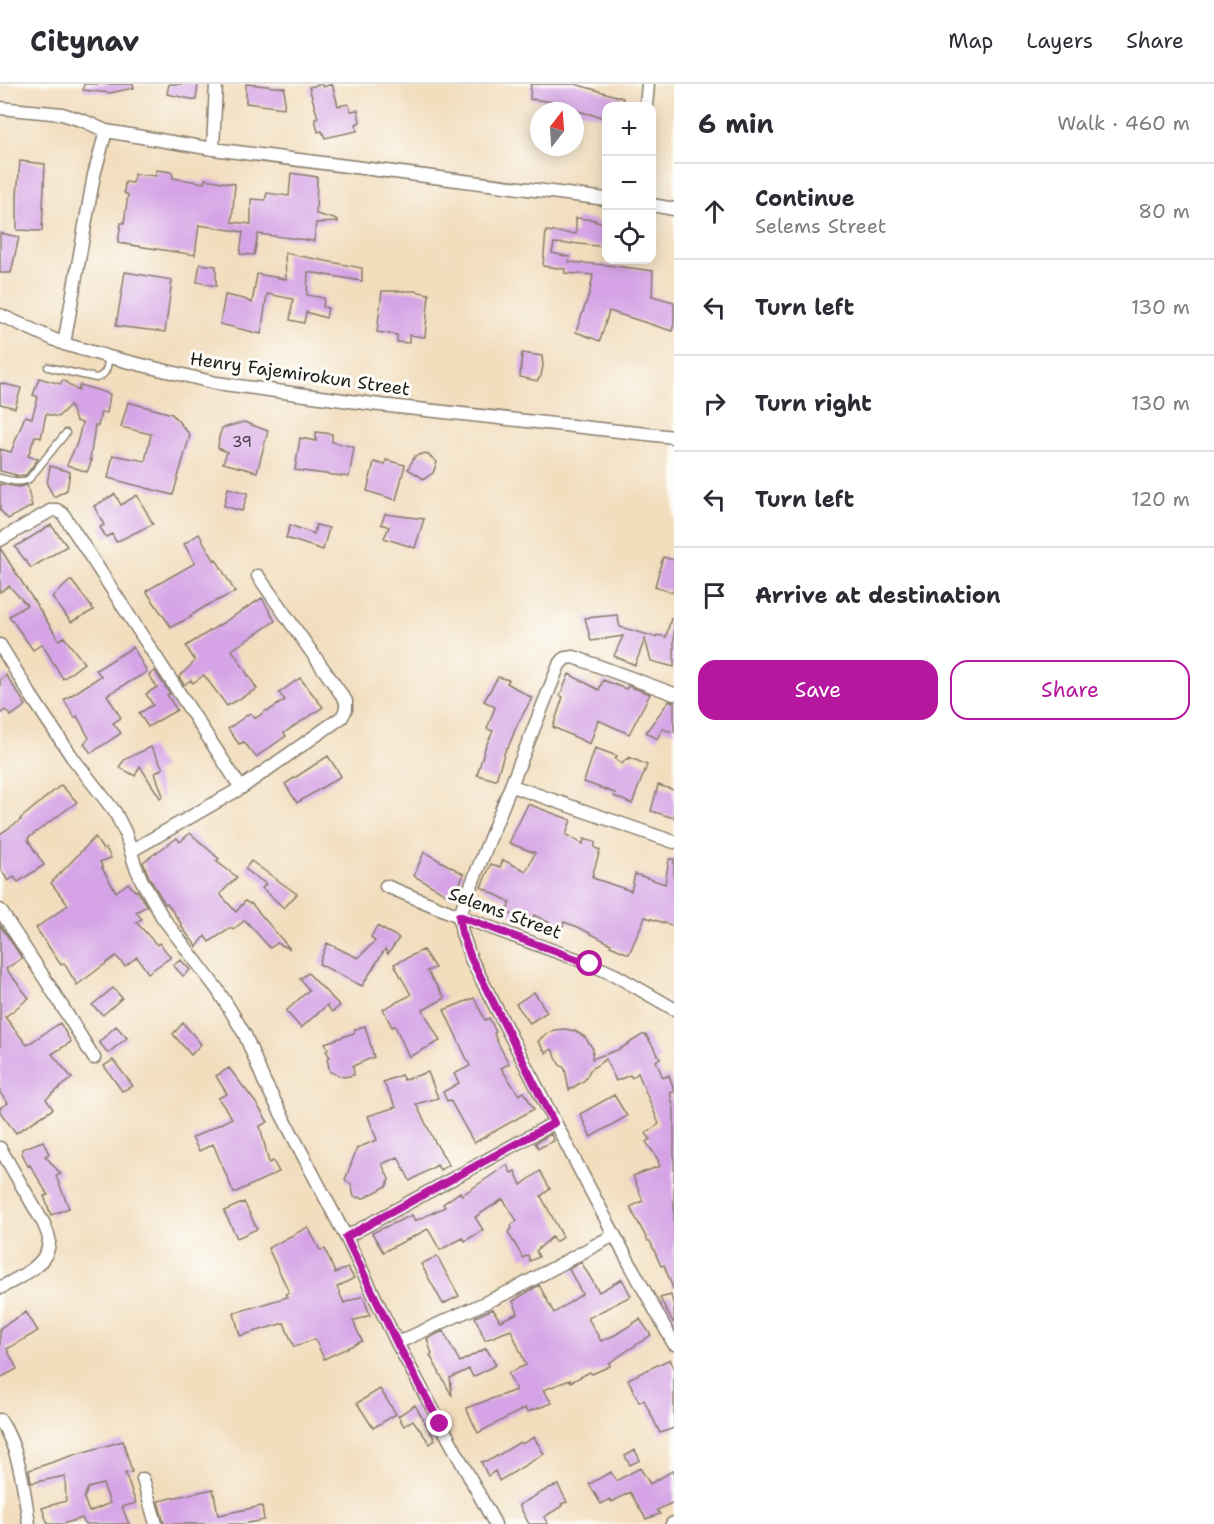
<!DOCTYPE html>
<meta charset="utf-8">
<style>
body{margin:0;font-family:"Shantell Sans",sans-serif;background:#f7f7f7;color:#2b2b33}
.controls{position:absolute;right:18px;top:18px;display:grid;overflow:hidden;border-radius:12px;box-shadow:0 3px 15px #0003}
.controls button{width:54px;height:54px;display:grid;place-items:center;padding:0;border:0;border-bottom:2px solid #e1e1e2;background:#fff;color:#2b2b33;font:30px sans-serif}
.compass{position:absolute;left:530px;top:18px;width:54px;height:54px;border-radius:50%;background:#fff;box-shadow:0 3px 15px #0003;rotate:17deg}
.stop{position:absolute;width:18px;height:18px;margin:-14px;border:4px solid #b5179e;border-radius:50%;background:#fff}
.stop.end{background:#b5179e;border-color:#fff;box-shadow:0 2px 6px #0008}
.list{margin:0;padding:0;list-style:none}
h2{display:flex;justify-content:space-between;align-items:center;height:78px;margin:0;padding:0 24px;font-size:26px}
h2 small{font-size:20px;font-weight:400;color:#7c7c81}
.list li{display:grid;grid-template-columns:39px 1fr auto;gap:18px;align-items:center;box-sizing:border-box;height:96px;padding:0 24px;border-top:2px solid #e1e1e2}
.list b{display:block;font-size:22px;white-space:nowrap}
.list p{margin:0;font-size:20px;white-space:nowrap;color:#7c7c81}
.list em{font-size:20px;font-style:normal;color:#7c7c81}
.actions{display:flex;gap:12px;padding:18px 24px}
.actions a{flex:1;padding:14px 0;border:2px solid #b5179e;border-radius:18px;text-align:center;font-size:21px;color:#b5179e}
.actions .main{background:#b5179e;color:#fff}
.icon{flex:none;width:33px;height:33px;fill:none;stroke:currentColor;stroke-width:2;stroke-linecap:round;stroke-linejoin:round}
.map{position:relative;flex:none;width:674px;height:1440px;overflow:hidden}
header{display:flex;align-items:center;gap:36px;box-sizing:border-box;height:84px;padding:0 30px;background:#fff;border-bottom:2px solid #e1e1e2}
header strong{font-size:28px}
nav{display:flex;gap:33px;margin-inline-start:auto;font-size:21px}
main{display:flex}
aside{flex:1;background:#fff}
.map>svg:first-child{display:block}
.building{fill:#d6a4e6;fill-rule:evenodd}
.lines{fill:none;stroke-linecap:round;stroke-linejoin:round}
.service-casing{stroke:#877c6c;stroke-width:9}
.minor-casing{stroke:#877c6c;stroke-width:15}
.service{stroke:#fff;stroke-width:6}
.minor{stroke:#fff;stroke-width:12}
.route{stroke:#b5179e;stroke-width:8}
.labels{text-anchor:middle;stroke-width:6;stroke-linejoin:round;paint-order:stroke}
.number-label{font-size:15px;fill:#4a3e4e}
.street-label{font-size:18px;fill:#1c1c1c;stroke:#fdfcf7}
</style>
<header>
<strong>Citynav</strong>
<nav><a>Map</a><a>Layers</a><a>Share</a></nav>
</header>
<main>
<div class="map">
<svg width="674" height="1440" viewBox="0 0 674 1440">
<rect width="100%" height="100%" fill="#fdfcf7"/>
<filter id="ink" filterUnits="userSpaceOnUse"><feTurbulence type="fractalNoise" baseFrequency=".0167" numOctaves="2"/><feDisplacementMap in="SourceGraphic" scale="12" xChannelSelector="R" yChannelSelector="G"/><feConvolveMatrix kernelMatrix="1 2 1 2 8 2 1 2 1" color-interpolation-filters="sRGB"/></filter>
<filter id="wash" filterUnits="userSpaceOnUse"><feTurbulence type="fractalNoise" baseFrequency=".008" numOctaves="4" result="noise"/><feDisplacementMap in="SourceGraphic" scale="24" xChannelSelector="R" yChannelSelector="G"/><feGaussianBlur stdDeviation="1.35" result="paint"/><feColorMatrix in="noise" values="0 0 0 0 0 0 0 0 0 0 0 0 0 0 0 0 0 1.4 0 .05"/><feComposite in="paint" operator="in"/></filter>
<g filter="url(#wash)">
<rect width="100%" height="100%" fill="#f2ddbd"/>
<g id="blocks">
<path class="building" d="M84,0H133L134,4L110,9L83,6Z
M169,0H198L196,16L167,10Z
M246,0L285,4L284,24L246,19Z
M321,0L323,3L332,0L338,22L348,20L351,27L358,26L360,38L356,40L357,47L325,54L322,47L318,48L315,35L318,34L309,3Z
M531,0H575L623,14L621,22H606V34L561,23L563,19L530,15Z
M20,77L45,80L42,147L17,146V111Z
M156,86L172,88L173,94L204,99L205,95L235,100L232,138L251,140V115L265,116L267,109L289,112L291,89L317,93L316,130L338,136V138L316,139L314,157L258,150L254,171L240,170L243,148L199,141L195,171L118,159L121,139H124L128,111L124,109L125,98L133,99L134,90L156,92Z
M576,134L595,136V138H606V163L571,159V160L554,159L552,169L570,173L569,178L607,181L653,187L652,212L674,218V239L672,247L609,227L600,257L576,248L590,207L593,191L565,189V185L543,182L546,147L576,150Z
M0,149L19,153L11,189H0Z
M285,169L362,184V197L308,188L307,211L324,214L323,223L328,224L326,234L306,228L304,239L290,236L293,215L267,210L261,250L220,240L225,211L244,215L252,219L257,190L286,195Z
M200,180L216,182V202L197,198Z
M125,188L172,196L165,248L116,242Z
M382,207H415L429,210L425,253L409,251V259L397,258V251L377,248Z
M522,269L542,272L543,282L541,292L537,297L520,293Z
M39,294L60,300L63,296L78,307L80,301L110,310L107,329L101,328L98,342L95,341L90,376H92L87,388L67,381L77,359L82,339L76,337L70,321L58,333L46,330L41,354L35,352L28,372L38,375L26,391L15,392L16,391L0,387V365L11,368L25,332L32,334L38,313L33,311Z
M0,299L21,304L15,324L0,320Z
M128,318L172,330L190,351L173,411L108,394L113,371L145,377L151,350L121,343Z
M244,338L268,347L257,388L223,379L227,368L218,364L219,353L222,344Z
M316,348L332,350V358L354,363L349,393L295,386L300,354L316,357Z
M426,369L437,378L433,389L424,395L408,385L415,372Z
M386,376L405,381L396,416L367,407L374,378L385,381Z
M50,382L70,388L67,406L54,413L47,400Z
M0,400L18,403L27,401L32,422L8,435L0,426Z
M228,404L248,409L242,427L224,422Z
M115,410L121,421L137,411L153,440L116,458L112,450L106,453L100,443L104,441L94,422Z
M385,430L424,435L415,464L384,454L389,443L381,440Z
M51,441L67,462L31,484L15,463Z
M290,441L314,450L316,441L329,444L323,466L286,454Z
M199,450L214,476L216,475L235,508L206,522L190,532L191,533L171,543L146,507L195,479L184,460Z
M0,464L59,556L64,553L84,579L63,595L42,560L33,566L9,532L27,521L9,502L0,508Z
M663,473L674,476V509L655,502Z
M71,496L94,526L71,538L52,513Z
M262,514L275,537L232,566L257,605L227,622L204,591L193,599L191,596L184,601L179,593L195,577L186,562Z
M617,531L620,543L656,553L657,551L666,553L671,534L674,535V583L651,577L645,555L635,581L614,572L623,552L591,557L585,534Z
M133,563L147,588L107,611L121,634L113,639L121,649L91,669L84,660L89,654L77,632L75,634L64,616L101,592L96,586Z
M155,587L170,610L167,611L177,626L161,635L148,643L139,629L153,621L146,610L157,603L149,591Z
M569,590L599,606L603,596L626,605L628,602L650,610L629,650L598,636L590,660L553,643L563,613L560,612Z
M6,591L26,621L11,632L5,626L0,630V596Z
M498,593L509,596L507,599L532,614L517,641L508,664H506L496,696L477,691L485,664L493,647L487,645L495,623L484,617Z
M300,594L323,623L284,649L286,652L256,673L244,658L239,660L228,645L250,629L256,634L267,626L268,627L285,616L279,609Z
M669,617L674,618V648L662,645L657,655L646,648Z
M151,663L163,684L155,689L163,712L160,714L140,682L135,692L119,683L125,675Z
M595,664L617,672L615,675L622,680L626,675L628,676L629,673L647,681L632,720L614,712L615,709L584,698Z
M328,672L341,692L297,719L285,700Z
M61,701L77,718L28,754L29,755L28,756L44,781L18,798L14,793L8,797L0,784V750L21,736L20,735Z
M658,701L674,706V734L651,727Z
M528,720L571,736L566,751L583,760L584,755L595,758V764L600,766L592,792H594L593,794L631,807L635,790L665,800L669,775H674V842L645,833L629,870L610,862L611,860L578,843L564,838L562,845L534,831L531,840L507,828L510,818L481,803L491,780L500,783L503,776L526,787L535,769L509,759Z
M190,749L219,775L216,777L237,793L220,810L236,828L245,817L250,820L251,819L290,865L277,859L270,864L245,836L233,846L231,844L209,858L205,852L197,863L181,842L182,841L167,819L165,820L149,793L143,778L177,754L180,758Z
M95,753L103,766L106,764L111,774L100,778L103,784H102L116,808L128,799L135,807L137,806L147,822L136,828L142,835L136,838L157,861L159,859L171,873L148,889L137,873L125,882L116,872L77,901L64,879L61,881L36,844L68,821L51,799Z
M424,768L464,790L453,814L414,792Z
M251,777L297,810L284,824L262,804L266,800L245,785Z
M0,841L22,874L6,885L29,914L5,933L27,961L60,939L71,958L52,970L72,994L46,1015L53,1025L16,1049L0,1028V1024L8,1019L0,1009Z
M377,842L399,854L388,870L385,865L362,902L319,880L327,859L358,874L375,857L371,853Z
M423,866L435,884L427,887L445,914L423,926L440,957L409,973L395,942L392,943L383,925L411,911L394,880Z
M181,876L190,886L183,892L173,881Z
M308,889L340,922L332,928L327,921L301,944L286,927L309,906L300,895Z
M113,904L122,914L103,931L92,921Z
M534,908L547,928L530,939L516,920Z
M474,914L485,936L489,934L496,948L494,949L497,957L509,980L501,984L519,1011L524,1008L534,1025L474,1059L450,1016L447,1017L443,1008L459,999L454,990L470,982L444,926Z
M183,939L201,960L191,971L173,950Z
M116,942L127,954L108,969L99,958Z
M365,942L374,973L353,982L354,991L344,993L330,988L327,975L330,973L326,967L328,965L325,959L354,949L355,945Z
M565,945L575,947L585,953L593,965L592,975L620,965L642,951H646L660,974L656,977L663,994L669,991L674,1006V1008L670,1009L674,1025V1205H673L664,1181L661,1182L650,1157H648L630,1123L643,1117L633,1092L660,1082L658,1078L659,1077L646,1058L650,1055L646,1049L659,1040L638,989L632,994L630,991L616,997L606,975L590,986L585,996L569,1006L565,985L559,980L552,965L546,969L538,958L542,953L554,946Z
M113,976L133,1002L122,1007L104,982Z
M229,984L256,1019L268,1038L260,1042L269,1079L273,1077L279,1088L234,1109L213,1060L199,1067L192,1054L232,1034L218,1014L227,1010L216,992Z
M428,988L438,1014L416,1020L435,1058L449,1081L440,1086L437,1081L410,1097L398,1073L382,1080L389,1095L387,1102L364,1114L354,1113L351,1100L345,1096L357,1064L377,1056L368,1032L396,1023L383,998L401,991L404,996Z
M614,1011L627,1032L591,1053L580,1030Z
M551,1050L554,1057L539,1064L535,1059Z
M43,1057L49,1070L45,1072L61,1090L56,1092L69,1124L51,1131L44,1112L48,1111L30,1081L28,1082L22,1069V1065Z
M507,1081L511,1089L515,1087L521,1101L540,1087L550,1105L541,1112L563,1153L555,1158L552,1153L536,1167L539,1173L530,1177L528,1171L523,1174L508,1148L512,1144L511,1141L517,1137L503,1115L475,1133L483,1146L465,1157L463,1154L440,1166L428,1145L383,1168L372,1149L412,1131L415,1137L445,1123L443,1120L460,1108L462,1111Z
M244,1118L257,1145L237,1154L224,1127Z
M308,1143L320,1166L325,1165L335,1189L348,1184L354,1194L337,1203L344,1219L363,1212L370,1231L353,1237L362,1257L324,1275L315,1255L294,1263L284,1239L240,1252L234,1229L287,1213L286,1210L289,1208L268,1164Z
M437,1172L459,1212L443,1220L421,1180Z
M581,1178L599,1208L622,1195L631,1212L588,1234L601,1257L615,1251L640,1235L651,1251L609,1279L610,1282L592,1290L590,1288L571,1298L570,1296L543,1306L552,1319L527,1328L525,1324L478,1349L466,1324L516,1306L508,1289L526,1281L511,1246L485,1256L475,1233L493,1225L500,1237L518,1229L513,1217L539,1201L554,1229L582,1210L569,1185Z
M671,1211L674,1223V1240L660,1214Z
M26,1228L38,1247L7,1265L17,1285L0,1294V1244Z
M443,1247L460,1278L486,1264L496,1281L473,1293L469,1285L450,1294L452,1312L430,1271L432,1270L427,1255Z
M670,1275L674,1285V1344L660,1349L644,1316L639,1318L628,1295Z
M380,1305L396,1330L373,1344L357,1319Z
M415,1321L435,1356L430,1360L413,1336L404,1342L398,1332Z
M534,1353L544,1370L499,1397L495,1387L488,1392L481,1378L492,1375L520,1358L522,1360Z
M123,1357L132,1388L125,1389L136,1419L122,1423L129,1440H85L82,1434L63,1440H48L42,1424L66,1417L65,1392L31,1399L29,1386L77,1370ZM103,1400L110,1419L89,1428L84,1414L88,1404Z
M635,1366L640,1376L630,1381L625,1372Z
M640,1384L650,1400L674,1386V1418L657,1426L660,1430L646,1435L630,1408L612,1418L610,1415L601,1420L589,1400L611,1388L616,1397Z
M558,1401L567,1418L561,1420L562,1422L544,1433L548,1440H529L519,1421L549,1404Z
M213,1405L218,1431L262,1422L264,1436L243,1440H164L158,1417Z"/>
</g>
</g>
<g filter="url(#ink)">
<use href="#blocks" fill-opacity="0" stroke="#877c6c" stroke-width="1.5"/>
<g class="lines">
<defs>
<path id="service" d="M48,283L96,294C107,291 107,283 109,273
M0,394C9,396 20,400 29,395L66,349"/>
<path id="minor" d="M646,22L648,0
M0,24L62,30L84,37L106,47
M213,65L216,0
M652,121L674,125
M0,231L64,260L109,273L216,299L380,321L674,353
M64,260L94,91L106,47L213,65L606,115
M0,456L52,426H57L63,430L241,704L131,767
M0,561L30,610L72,673L115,728L125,748L135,781L142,797L163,834L217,905L232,929L245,951L264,997L346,1153L397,1259L495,1440
M674,610L574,573L565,574L559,581L459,832L462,849L471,875C537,1004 603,1133 674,1260
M512,702L674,758
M241,704L342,633L346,625V617L258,492
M386,802L459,832L590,880L615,891L674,925
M0,826L47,898L94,974
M0,1064L44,1140C45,1144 48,1149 49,1154C51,1181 19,1193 0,1204
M346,1153L554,1039
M397,1259L515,1205L614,1151
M0,1336C20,1366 24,1405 29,1440
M143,1395L156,1440
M672,1440L674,1439"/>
</defs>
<use href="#service" class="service-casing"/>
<use href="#minor" class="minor-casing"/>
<use href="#service" class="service"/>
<use href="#minor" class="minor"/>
</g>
</g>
<g class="lines" filter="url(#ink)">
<path class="route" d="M440,1340L397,1259L346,1153L554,1039L471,874L462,849L459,832L590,880"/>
</g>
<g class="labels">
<g class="number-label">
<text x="242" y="363">39</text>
</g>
<g class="street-label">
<text transform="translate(300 290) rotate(8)" y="6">Henry Fajemirokun Street</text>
<text transform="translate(505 829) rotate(20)" y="6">Selems Street</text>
</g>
</g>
</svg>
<div class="controls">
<button>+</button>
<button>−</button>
<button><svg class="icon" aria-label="locate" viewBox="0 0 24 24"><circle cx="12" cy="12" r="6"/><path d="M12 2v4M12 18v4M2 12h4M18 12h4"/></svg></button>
</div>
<svg class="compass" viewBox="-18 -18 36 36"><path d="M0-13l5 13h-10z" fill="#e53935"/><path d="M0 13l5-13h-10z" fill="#7c7c81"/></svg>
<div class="stop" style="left:590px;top:880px"></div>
<div class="stop end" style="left:440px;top:1340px"></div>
</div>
<aside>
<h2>6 min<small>Walk · 460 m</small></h2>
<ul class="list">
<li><svg class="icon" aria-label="ahead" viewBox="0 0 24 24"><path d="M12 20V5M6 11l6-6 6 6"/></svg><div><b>Continue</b><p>Selems Street</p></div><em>80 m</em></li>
<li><svg class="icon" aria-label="left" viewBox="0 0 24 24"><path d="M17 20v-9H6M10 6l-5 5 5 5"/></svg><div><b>Turn left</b></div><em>130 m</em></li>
<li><svg class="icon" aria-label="right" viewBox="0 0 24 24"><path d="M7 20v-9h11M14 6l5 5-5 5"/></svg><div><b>Turn right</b></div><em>130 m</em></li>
<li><svg class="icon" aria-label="left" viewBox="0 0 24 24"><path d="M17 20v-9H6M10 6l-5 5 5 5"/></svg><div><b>Turn left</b></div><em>120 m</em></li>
<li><svg class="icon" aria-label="arrive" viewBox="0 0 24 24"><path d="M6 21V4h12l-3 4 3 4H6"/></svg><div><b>Arrive at destination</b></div></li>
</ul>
<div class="actions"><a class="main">Save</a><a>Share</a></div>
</aside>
</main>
